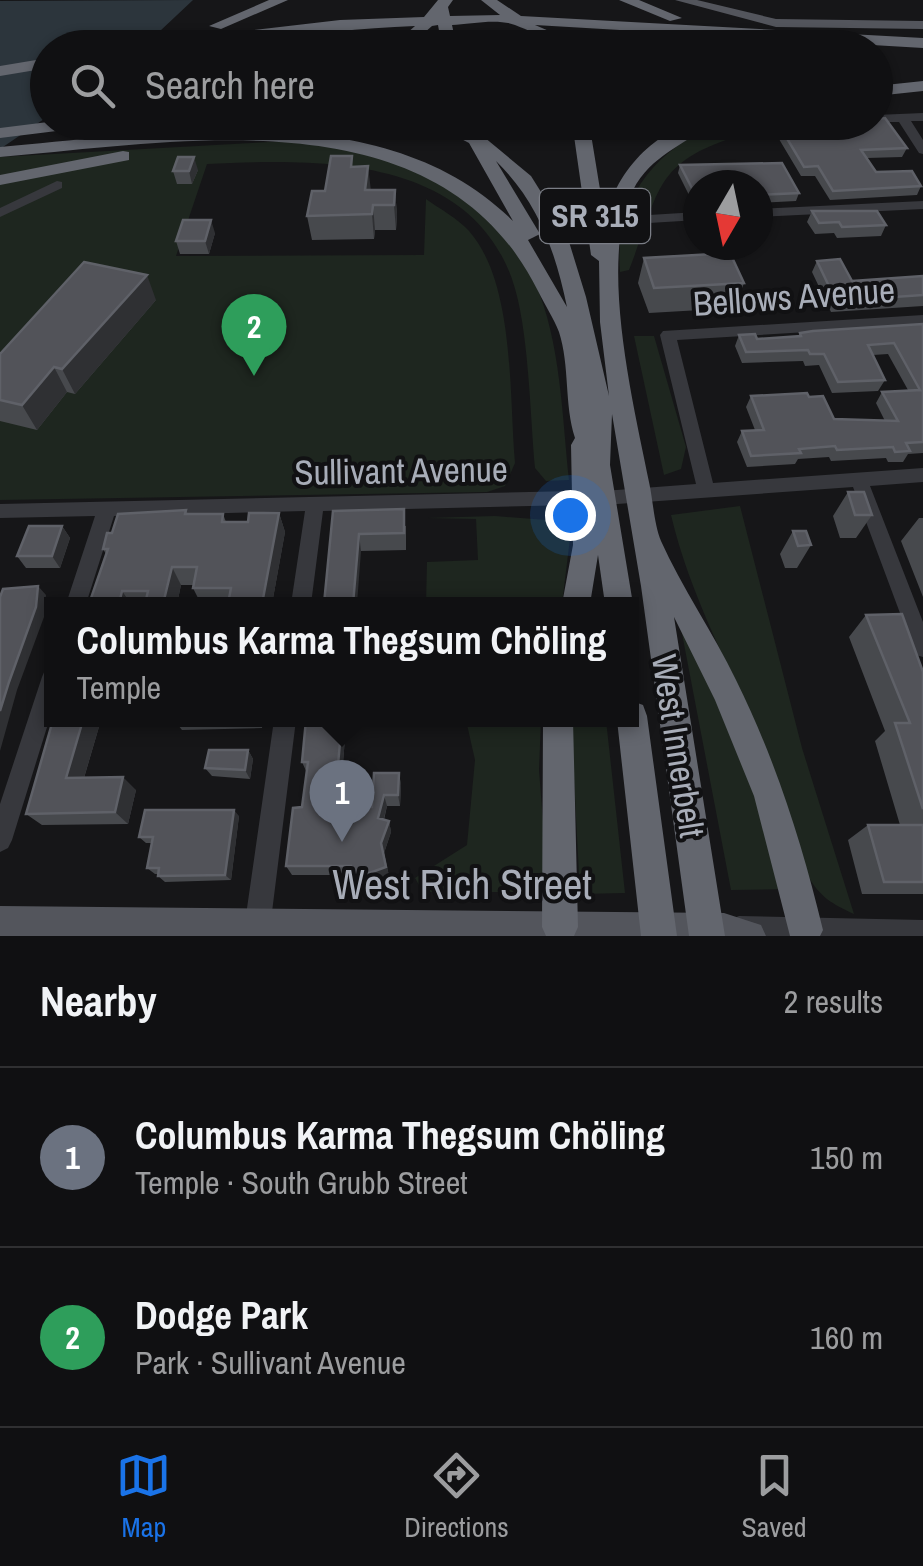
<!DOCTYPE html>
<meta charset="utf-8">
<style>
body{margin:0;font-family:"Archivo Narrow",sans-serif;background:#19191b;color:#f1f3f6}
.compass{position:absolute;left:683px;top:170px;width:90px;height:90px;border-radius:50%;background:#101012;box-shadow:0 2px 8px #0004;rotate:189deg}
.you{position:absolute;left:570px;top:515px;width:35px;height:35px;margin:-25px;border:8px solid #fff;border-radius:50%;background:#1a73e8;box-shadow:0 0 0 15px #1a73e833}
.badge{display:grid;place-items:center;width:65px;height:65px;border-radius:50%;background:#1a73e8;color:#fff;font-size:32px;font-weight:700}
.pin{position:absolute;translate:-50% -82px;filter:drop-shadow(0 2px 5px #0008)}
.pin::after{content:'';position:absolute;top:52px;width:35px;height:30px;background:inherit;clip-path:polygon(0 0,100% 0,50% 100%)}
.popup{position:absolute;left:44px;top:597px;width:595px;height:130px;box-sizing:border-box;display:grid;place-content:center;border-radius:0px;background:#101012;filter:drop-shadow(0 2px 8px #0005);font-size:32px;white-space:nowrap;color:#9c9d9f}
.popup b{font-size:38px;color:#f1f3f6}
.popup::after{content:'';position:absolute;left:50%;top:100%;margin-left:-20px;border:20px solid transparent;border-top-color:#101012}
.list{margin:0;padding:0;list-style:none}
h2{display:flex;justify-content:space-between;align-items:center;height:130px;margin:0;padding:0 40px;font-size:42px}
h2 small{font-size:32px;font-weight:400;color:#9c9d9f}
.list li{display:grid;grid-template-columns:65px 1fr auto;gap:30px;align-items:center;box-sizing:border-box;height:180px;padding:0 40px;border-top:2px solid #303032}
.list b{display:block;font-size:38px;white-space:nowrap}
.list p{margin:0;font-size:32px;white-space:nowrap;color:#9c9d9f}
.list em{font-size:32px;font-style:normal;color:#9c9d9f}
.icon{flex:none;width:55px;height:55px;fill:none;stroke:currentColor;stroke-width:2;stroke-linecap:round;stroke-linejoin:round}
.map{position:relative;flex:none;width:923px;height:936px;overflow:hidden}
.search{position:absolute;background:#101012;box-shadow:0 2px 8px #0004;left:30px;right:30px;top:30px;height:110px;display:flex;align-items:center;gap:25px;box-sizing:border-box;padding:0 35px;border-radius:55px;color:#9c9d9f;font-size:38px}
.sheet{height:490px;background:#101012}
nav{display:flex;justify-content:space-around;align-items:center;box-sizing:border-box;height:140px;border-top:2px solid #303032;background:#101012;font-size:28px;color:#9c9d9f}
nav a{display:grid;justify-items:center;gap:5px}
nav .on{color:#1a73e8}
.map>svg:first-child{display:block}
.green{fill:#1e261f}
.water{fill:#2c353c}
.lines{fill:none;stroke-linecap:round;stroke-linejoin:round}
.minor{fill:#37383d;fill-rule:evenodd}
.major{fill:#53555c;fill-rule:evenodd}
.highway{fill:#63666e;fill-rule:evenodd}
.wall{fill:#47494d}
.shaded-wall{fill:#2f3033}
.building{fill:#525359;stroke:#5f6168;stroke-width:2.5}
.labels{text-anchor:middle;stroke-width:8;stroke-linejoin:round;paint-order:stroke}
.shield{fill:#111113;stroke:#7b7e86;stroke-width:2.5}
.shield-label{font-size:32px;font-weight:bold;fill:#a8adb8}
.street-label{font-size:35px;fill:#a8adb8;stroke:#111113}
.near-street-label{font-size:42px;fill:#a8adb8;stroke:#111113}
</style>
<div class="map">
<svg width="923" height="936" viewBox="0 0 923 936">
<rect width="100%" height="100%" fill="#161618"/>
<path class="green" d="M718,123H740L744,134C652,162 661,189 629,270L620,272C614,199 654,151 718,123Z
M287,141C312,145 338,147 363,152C432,169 505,217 535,283C561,342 562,416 569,480L546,481L535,468C530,415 529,327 512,279C467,154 315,159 207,164L176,256L424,255L426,199C440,209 457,218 469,231C515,283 509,395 515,463L505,486L487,492L0,500V157Z
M634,336H654L686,447L681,469L664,475Z
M740,506L802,748L854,914C832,904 820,897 808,876C791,846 788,805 775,773C741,687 692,605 671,515Z
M495,516L572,522L562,604H426L427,562L478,560L476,519L427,518Z
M680,623L733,725L790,889L731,890Z
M466,720H541L539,770L544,834L551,859L542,885L534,879L516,892H423L415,878L467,845L475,760Z
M571,720H606L625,893L580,894Z"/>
<path class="water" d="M193,0L143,47L48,48L47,117L0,149V1Z"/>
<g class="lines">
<path class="minor" d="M923,113V121H911L923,140V154L919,153L899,122H876V115Z
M741,122H805L799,126L745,129L741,128Z
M57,181L62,182V188L0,217V208Z
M923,201V209L758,217V209Z
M698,212V220L649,223L642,219L649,215Z
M923,315V325L677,340L713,483L923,468V482L870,486L923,622V657L916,655L913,648L853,487L617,504L323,511L311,604H291L305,511L114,516L86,604H66L95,516L0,518V504L617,490L696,484L660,335L663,331Z
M52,667V711L12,840L8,848L0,852V804L42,677L45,670Z
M274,720H296L269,936H243Z
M739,916L923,920V936H729L726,929L730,920Z"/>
<path class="major" d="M675,0H697L776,19L923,21V29L776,27Z
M0,906L724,913L761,925L766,936H0Z"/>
<path class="highway" d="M269,0H288L221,29L209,26Z
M438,0H453L448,7L450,16L500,15L481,0H497L521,16L923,38V48L535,25L589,48C560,48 541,35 515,25C498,18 470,24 452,25L457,48H442L438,25L432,26L407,48H390L415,26C322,29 230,48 137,48L144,43L340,20L424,17Z
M619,0H639L682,18L670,21Z
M48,58V68L0,76V66Z
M923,81V91L876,96V86Z
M48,122H97L89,127L0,138V128Z
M429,122H452L463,127L461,122H478L484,137L531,176L566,232L586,297L609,396L600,322L599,261L591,255L572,122H589L605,220C616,170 660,122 712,122C685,145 651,155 633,190C598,261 634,406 649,482C653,500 654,524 661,541C681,586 714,634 736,680C776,761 802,843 823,930L820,936H790L754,796L715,700L674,617L725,936H689L641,586L612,414L610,465L633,604H605L598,555L590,604H562L573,545L571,445L575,438C564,404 570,366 559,332C554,319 545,305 538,291C439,92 182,142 0,157V147C161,133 385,93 513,221L469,143ZM496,161C538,202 555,250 567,307L528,240L540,234Z
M123,151L129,152V160L0,185V175Z
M632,701L643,705L647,716L677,936H641L617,720H632Z
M543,720H573L578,927L574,936H546L542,927Z"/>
</g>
<path class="wall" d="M779,125L907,148L902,157L867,158L876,172L921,186L917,195L830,200L815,176H801L776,134Z
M680,165L799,193L796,201L758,203V185H698V206L695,207L678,173Z
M353,167L370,190H395L397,215L396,230H375L374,239L312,240L307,216L325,191Z
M198,170L192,184H177L173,171Z
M812,211L886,225L881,236L837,238L834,233L815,234L807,222Z
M215,233L209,254H180L176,241Z
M644,258L744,283L735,308L649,313L638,283Z
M817,261L852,281L923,276V306L831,312L812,272Z
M156,300L75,394L67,392L37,430L0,421V354Z
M923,324V453L908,454L903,462H888L886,458L831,461L829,457L798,459L795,464L747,467L737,442L742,431L755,430L746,407L751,396L809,397L834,419L885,421L876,403L882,392L908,390L888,354L873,355L885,380L878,391L832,393L819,365L805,366L803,361L742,363L735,346L739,335L757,339L798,336L800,333Z
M848,492L872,515L856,538H840L833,516Z
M186,510L188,514H223L226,522H248L279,513L285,532L272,604H201L193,588V585H181L177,604H89L106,554L103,549L112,533Z
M333,511L406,526V550L361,551Z
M919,518H923V597L901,541Z
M62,526L70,538L60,568H26L17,556Z
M793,531L811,545L797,568H785L780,554Z
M866,615L923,672V894H862L848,840L868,825H900L875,741L885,731L849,637Z
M101,720L84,778L136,790L128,824L42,825L26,814Z
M174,720H263L262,728L182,730Z
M306,720H399V723L346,725L342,776H346L350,788L348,807H372L399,773L401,785L400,806H387L384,820L389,821L391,832L384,853L389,876L357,887L353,875H292L286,866L302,807L307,773L302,762Z
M248,750L253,759L250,779L212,776L205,768Z
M239,816L231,880L165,882L158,876V874H155L147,868L152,843H146L139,837Z"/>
<path class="shaded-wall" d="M194,157L198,170L192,184L189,171Z
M368,166L371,191L365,190Z
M395,190L397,215L396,230L394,205Z
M373,205L375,230L374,239L372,214Z
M211,220L215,233L209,254L205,241Z
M147,275L156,300L75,394L62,369Z
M54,367L67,392L37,430L22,405Z
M279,513L285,532L272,604H262Z
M62,526L70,538L60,568L52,556Z
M359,534L361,551L357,604H353Z
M172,567L181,585L177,604H163Z
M38,586L46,595L44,617L17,690L0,751V711Z
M122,591L131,604H119Z
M83,720H101L80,791L66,778Z
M342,720H344L346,725L341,788L337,776Z
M248,750L253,759L250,779L245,770Z
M399,773L401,785L400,806L398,795Z
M346,776L350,788L347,818L343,807Z
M123,777L136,790L128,824L115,812Z
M384,795L387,806L381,829L378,818Z
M234,810L239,816L231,880L225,875Z
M389,821L391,832L384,853L389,876L357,887L353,879L381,843Z"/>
<path class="building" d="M885,118L907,148L861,150L876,172L912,171L921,186L833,191L818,166L804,167L779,125L817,122H876V119Z
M331,156H352L351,167L368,166L365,190H395L394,205H373L372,214L307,216L312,191H325Z
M178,157H194L189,171H173Z
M782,163L799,193L758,195V185H698L697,198L680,165Z
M812,211H877L886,225L842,227L839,222L819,223Z
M183,220H211L205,241H176Z
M730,253L744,283L654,288L644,258Z
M840,259L852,281L923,276V295L836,301L817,261Z
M84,262L147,275L62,369L54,367L22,405L0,400V354Z
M923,324V442L906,443L910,451L895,452L893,447L837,450L835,446L799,449L801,453L751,456L742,431L764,430L751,396L807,393L809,397L823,396L834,419L898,421L882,392L920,390L894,343L868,345L885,380L838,382L824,354H810L808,350L746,352L739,335L755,334L757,339L801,336L800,333L813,331Z
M848,492H864L872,515H855Z
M404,509V533L359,534L353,604H324L333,511Z
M186,510L185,514H223L222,522H248L249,513H279L262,604H228L231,588H193L197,567H172L163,604H145L148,591H122L119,604H89L108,549H103L107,533H112L118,514Z
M29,526H62L52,556H17Z
M793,531H806L811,545L798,546Z
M38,586L36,607L9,682L0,711V597L3,589Z
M902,614L923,672V809L895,723H910L866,615Z
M53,720H83L66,778L123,777L115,812L26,814Z
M306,720H342L337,776H346L343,807H372L374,773H399L398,795H384L378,818L389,821L381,843L386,867L353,879L351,866H286L293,808L302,807L308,762H302Z
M209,750H248L245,770L205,768Z
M145,810H234L225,875L158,876L159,868H147L153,837H139Z
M868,825H923V882H884Z"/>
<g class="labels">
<rect class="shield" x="540" y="189" width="110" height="54" rx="8"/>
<g class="shield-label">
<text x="595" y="227">SR 315</text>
</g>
<g class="street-label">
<text transform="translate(794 297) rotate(-4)" y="12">Bellows Avenue</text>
<text transform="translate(401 471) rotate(-1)" y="12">Sullivant Avenue</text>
<text transform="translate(678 746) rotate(81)" y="12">West Innerbelt</text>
</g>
<g class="near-street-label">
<text x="462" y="899">West Rich Street</text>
</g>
</g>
</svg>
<svg class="compass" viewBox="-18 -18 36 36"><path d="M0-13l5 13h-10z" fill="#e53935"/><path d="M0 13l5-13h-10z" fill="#9c9d9f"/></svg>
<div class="you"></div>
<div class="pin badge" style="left:342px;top:842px;background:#6b7280">1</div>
<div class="popup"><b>Columbus Karma Thegsum Chöling</b>Temple</div>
<div class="pin badge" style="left:254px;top:376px;background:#2e9e5b">2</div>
<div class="search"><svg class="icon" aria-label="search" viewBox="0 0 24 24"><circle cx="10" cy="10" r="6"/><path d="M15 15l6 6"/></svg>Search here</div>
</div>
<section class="sheet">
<h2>Nearby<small>2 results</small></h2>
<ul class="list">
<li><span class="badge" style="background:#6b7280">1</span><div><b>Columbus Karma Thegsum Chöling</b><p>Temple · South Grubb Street</p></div><em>150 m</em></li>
<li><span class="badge" style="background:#2e9e5b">2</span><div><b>Dodge Park</b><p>Park · Sullivant Avenue</p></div><em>160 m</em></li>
</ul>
</section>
<nav>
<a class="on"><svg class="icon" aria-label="map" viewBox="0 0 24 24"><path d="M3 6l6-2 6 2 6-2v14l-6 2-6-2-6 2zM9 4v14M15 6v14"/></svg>Map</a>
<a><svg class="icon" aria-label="directions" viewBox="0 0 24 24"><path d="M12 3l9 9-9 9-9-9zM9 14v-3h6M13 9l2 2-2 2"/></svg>Directions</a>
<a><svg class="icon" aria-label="saved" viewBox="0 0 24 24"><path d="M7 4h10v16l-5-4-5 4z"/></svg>Saved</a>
</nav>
